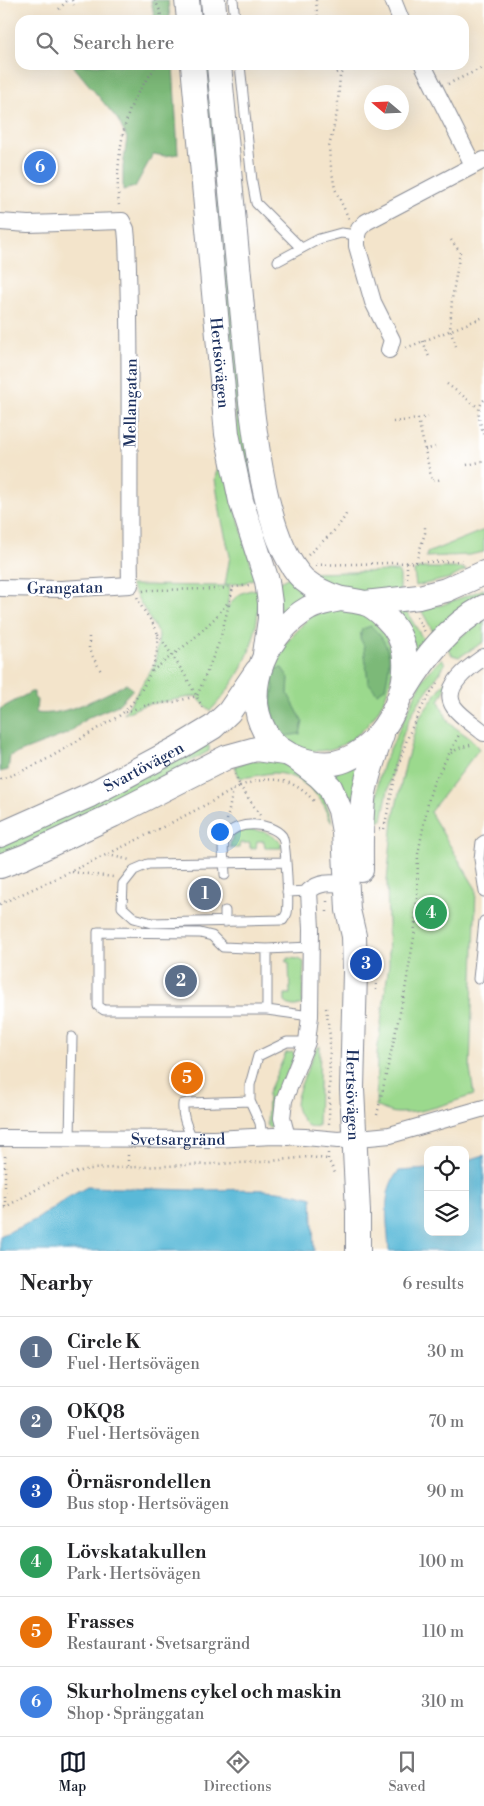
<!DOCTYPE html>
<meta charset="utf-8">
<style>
body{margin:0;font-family:"Libre Bodoni",serif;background:#f6f6f6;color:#202124}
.controls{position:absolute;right:15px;bottom:15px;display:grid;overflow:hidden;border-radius:10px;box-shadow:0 5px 20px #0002}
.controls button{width:45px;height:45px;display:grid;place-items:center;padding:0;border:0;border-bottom:1px solid #e0e0e0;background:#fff;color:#202124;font:25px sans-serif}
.compass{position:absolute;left:364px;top:85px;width:45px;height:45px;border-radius:50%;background:#fff;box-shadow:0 5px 20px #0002;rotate:289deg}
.you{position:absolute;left:219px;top:831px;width:18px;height:18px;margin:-12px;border:4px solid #fff;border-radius:50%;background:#1a73e8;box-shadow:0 0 0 8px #1a73e833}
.badge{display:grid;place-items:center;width:32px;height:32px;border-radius:50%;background:#111827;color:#fff;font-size:16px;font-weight:700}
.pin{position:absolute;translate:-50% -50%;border:2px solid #fff;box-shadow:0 1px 5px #0006}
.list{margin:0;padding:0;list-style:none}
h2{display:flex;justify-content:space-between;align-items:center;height:65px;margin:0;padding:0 20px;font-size:21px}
h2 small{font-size:16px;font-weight:400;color:#757577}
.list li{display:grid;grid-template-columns:32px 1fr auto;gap:15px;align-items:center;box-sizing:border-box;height:70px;padding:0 20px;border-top:1px solid #e0e0e0}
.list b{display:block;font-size:19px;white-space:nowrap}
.list p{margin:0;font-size:16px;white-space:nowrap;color:#757577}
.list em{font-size:16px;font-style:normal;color:#757577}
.icon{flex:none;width:28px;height:28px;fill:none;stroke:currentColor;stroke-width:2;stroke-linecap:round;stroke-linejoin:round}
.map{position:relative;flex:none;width:484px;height:1251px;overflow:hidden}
.search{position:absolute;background:#fff;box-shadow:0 5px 20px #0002;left:15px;right:15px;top:15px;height:55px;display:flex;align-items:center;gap:12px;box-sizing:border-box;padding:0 18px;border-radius:15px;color:#757577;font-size:19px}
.sheet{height:485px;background:#fff}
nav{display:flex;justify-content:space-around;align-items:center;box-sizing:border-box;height:70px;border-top:1px solid #e0e0e0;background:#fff;font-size:14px;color:#757577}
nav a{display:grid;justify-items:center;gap:2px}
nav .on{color:#111827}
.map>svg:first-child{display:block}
.green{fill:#9bd98d;stroke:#5b8476}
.forest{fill:#7cb978;stroke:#4c746b}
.water{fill:#5ab9d8;stroke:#3a749b}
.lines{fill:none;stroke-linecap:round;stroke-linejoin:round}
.lane-casing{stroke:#878a94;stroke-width:11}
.street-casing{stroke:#878a94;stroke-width:18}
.secondary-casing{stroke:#878a94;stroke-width:26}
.path{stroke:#878a94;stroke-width:2.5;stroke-dasharray:1 4;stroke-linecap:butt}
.lane{stroke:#fff;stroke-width:9}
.street{stroke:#fff;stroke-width:16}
.secondary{stroke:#fff;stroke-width:24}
.labels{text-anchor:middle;stroke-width:5;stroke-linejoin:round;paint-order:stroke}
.street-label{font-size:16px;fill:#1b2f5e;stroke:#fff}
</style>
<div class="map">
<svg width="484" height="1251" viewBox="0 0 484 1251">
<rect width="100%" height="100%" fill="#fff"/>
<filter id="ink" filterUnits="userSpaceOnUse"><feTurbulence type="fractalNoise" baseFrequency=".02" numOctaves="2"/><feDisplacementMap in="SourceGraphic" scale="10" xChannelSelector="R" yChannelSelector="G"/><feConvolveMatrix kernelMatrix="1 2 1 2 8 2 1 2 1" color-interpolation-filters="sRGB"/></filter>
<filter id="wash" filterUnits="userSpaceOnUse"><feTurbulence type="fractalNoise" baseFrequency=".0096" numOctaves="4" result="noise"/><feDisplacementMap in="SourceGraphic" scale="20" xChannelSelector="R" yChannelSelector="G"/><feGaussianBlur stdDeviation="1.12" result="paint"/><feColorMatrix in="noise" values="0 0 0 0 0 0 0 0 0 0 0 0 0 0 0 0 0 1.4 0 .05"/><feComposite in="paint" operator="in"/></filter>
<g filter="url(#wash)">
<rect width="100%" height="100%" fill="#f3e4cb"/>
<path class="green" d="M204,65H212L265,530L262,532L238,446Z
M220,452L255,578L244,583L225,585L230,556L221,517L215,479Z
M484,530V552L469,555L426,557L427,553Z
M420,568H462L466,570L451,578L416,586L414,571Z
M398,571L400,576V591L351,593L308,573Z
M289,577L307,597L280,619L278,583Z
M130,585L230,586L227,609C235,595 242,591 258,589C261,638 243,676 210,711L196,696L144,705L124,714L155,663L159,635Z
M484,589V597L435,635L420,608L442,605Z
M339,609C349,611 359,613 368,618C372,620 376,624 379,628C422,672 354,779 291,744C280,738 266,722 265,709C264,701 268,690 269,682C270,677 270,669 272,664C277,651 288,641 297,631C301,627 305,620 310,617C317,612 331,611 339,609Z
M390,609H405L425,642L415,656Z
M484,619V642L459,657L452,655L448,648L455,641Z
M442,658L445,664C436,681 422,695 413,712C396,745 389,784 382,820L376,822L378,781L383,764L424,677Z
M446,680L447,685L439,701L449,723L471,739L479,749L430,812L476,889L470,1069L474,1095C450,1102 423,1114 398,1113C390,1113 383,1109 376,1106L377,1053L389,963L387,881L393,820L406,762L418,720Z
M205,744L209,746V751L145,787L0,856V846Z
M251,760L280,762L320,785L333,824C328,819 328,813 325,807C314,788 296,774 274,773C264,773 248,779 239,777L235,766Z
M360,764L354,823L329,773Z
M244,830C258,829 271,832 281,843V848H265L264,841H257L256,848H250V843H240L239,848H231L230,845L233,835Z
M289,958L299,959L304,962L302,1004C296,1007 290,1007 285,1002V994H290L289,963L285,961Z
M320,1046L318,1126C310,1128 306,1126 302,1119C299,1116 296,1109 296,1105C296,1092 311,1062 316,1049Z
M293,1052L295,1056L279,1090L276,1102L274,1127L269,1128L267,1126L268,1093L286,1053Z"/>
<path class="forest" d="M151,0H168L170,20H155Z
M75,65H173L178,154L165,156L153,154L135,187L123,190V167L127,138L118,120L74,67Z
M371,626C393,646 391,662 385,688L377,693L368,682L364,646L360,638L362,629Z
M282,668L289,678L288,694L303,722L300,734L285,736L274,723L271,701L274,688L272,680L274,669Z
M126,684L133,689L118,705L87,718L69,733L10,756L8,770L0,772V709L31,692H34V697L37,700L36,713C64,717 102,696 126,684Z"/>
<path class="water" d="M484,1155V1251H389C388,1225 380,1191 399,1171L428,1169V1232H465V1161Z
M87,1187C122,1188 158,1189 194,1190C234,1190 273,1186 312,1198L314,1251H0V1236L37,1219L67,1198Z"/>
</g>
<g filter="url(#ink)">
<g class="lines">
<defs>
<path id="lane" d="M233,0L235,20
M240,65L252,181L256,203L301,248
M278,261L319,239L341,233L357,235
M484,840L481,842L479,859L484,892
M225,875C225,864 220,846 226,836C237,820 271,822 282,836C286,841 289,905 287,913C286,916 284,918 283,920L152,923L134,918L122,907L123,884L134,870L148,864L286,862
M287,892L309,891
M225,911V922
M267,949V1010L310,1016
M478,979L484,921
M267,1010H104L98,1006V932L200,933L212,936L223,947L267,949L310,947
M262,1137L260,1123L250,1101V1085L258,1056L287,1042H307
M70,1138L72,1037
M192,1138C187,1127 182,1117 183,1104L187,1103L250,1101"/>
<g id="street">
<path d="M393,0L401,20"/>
<path d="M423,65L473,165"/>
<path d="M0,222L28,224L122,221L126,229L127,240C132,355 128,470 130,585L61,589L0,588"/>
<path d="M389,350L392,340L373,302L357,246V235L359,229L366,222L484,160"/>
<path d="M484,657C471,666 440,687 454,707C461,717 475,725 484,733"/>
<path d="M287,1137L282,1118L284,1100L307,1042L310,1016L311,929L309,891C320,881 332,883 346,884"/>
<path id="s1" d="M0,1138L214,1139L274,1136L305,1137L338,1140L390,1135L484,1108"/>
</g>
<g id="secondary">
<path d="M187,0L189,20"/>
<path d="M213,0L215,20"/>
<path id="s2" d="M193,65L227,434L241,501L267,581L270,603V619L265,654"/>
<path d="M219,65L251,402C257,451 268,545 304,580C315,589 328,595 341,599"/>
<path d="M341,599C349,600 357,601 364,603C372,605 380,612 386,618C429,657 393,741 345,760C330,766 315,764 300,759C285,754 273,746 265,732C241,688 267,632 309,608C319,603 330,601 341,599Z"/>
<path d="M365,603L419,597L446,590L484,573"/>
<path d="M405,690C425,657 449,626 484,607"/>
<path id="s3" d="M294,757L319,776L330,787L340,810L344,832L348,910L354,936L355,972L352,1089L358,1212V1251"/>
<path id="s4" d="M0,835L90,795L178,748L213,727L229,712L257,671"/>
<path d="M0,866L24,857L113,815L227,757L256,749L284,753"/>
<path d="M361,870C361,845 360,819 364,793C368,773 375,753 382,734"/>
</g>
</defs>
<use href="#lane" class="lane-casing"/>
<use href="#street" class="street-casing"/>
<use href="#secondary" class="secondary-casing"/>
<path class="path" d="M72,0L74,5
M155,0L160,11L162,20
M316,0L318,20
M59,9L68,0
M330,65L340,76
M349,65L340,76L337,113L329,147L330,161L335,189L349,219
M448,84L484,67
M119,205C115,175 121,125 135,98C141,86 150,77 156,65
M451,240L460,252L452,299L450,330L456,346
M423,341L429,357
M406,348L484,317
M447,384L479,408
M484,400C474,410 481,424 484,436
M418,419L428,417
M393,422L418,419L432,481L443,479
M425,450L435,447
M467,465L484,461
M308,555C322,541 339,530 347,512
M407,562V581
M416,562L425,533V525
M316,565L463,561
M143,591L147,590L218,589L250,585
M417,617L425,632
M158,634L185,675L204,710
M89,637V650L102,673
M152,671L191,641L215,618L229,601
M125,712L150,704L174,702L197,696L220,640L233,588
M451,753L459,748L474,744
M0,779C34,769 65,749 95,730C104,724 116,719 124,712C142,695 159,662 158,637C158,625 140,610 137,596
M260,815L240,786C270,775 292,777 314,801
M227,820L233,790
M379,829H384C395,775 404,729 437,684
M108,855L130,860
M72,872L113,877
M327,901V915
M0,904C79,868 157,832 233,790L240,786L235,774
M376,964V990
M326,1008L330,1036L329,1125
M377,1115L405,990L414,937L417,900L418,854L429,798L433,784L460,733
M328,1153V1159L336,1175
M128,1166V1153
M5,1207V1154
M0,1210C30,1194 56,1175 90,1169L262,1162L308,1157L328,1159"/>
<use href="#lane" class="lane"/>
<use href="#street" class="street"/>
<use href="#secondary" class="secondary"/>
</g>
</g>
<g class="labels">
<g class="street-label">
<text dy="6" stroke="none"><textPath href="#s2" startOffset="299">Hertsövägen</textPath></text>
<text transform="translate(130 403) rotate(-89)" y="6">Mellangatan</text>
<text transform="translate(65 587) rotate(-1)" y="6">Grangatan</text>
<text dy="6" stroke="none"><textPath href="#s4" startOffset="159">Svartövägen</textPath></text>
<text dy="6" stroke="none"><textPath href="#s3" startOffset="358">Hertsövägen</textPath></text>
<text dy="6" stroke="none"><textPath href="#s1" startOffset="178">Svetsargränd</textPath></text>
</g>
</g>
</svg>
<div class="controls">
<button><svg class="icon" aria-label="locate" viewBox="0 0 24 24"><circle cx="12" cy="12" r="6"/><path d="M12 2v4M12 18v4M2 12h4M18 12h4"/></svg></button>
<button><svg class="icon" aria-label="layers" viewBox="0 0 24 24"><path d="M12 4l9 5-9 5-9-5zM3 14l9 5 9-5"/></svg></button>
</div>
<svg class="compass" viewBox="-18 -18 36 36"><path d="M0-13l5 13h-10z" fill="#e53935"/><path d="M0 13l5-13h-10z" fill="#757577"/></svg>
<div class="you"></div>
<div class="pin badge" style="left:205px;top:894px;background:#5c6f8a">1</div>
<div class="pin badge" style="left:181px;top:981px;background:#5c6f8a">2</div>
<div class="pin badge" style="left:366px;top:964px;background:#1a4fb4">3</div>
<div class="pin badge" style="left:431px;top:913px;background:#2e9e5b">4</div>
<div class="pin badge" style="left:187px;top:1078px;background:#e8710a">5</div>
<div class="pin badge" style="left:40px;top:167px;background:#3f7fe0">6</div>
<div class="search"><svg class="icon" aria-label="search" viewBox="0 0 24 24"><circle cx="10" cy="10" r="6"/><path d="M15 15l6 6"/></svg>Search here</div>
</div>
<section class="sheet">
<h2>Nearby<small>6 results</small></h2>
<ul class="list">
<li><span class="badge" style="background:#5c6f8a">1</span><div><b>Circle K</b><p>Fuel · Hertsövägen</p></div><em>30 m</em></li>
<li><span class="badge" style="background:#5c6f8a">2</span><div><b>OKQ8</b><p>Fuel · Hertsövägen</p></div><em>70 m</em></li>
<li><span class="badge" style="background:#1a4fb4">3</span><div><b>Örnäsrondellen</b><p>Bus stop · Hertsövägen</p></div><em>90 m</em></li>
<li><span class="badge" style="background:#2e9e5b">4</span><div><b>Lövskatakullen</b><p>Park · Hertsövägen</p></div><em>100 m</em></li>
<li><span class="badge" style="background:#e8710a">5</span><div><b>Frasses</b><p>Restaurant · Svetsargränd</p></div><em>110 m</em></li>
<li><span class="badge" style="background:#3f7fe0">6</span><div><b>Skurholmens cykel och maskin</b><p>Shop · Spränggatan</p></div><em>310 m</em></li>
</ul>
</section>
<nav>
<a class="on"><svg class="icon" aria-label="map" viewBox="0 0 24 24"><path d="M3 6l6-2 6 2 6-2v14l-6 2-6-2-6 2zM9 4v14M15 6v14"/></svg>Map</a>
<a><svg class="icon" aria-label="directions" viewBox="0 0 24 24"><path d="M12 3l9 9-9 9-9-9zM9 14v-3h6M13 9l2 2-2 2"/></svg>Directions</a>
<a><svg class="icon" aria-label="saved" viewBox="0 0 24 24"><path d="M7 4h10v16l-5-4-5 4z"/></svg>Saved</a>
</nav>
